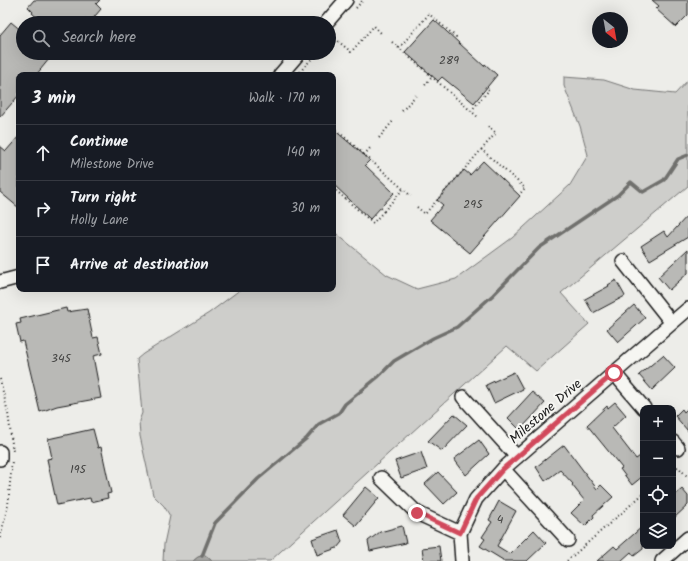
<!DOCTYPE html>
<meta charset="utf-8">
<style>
body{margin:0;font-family:Kalam,sans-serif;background:#20242c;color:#f1f3f6}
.controls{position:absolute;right:12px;bottom:12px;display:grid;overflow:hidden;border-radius:8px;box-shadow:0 4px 16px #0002}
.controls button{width:36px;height:36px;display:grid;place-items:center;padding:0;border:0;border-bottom:1px solid #363941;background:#171b24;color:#f1f3f6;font:20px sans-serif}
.compass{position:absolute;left:592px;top:12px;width:36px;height:36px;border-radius:50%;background:#171b24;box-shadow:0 4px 16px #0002;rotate:149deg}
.stop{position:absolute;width:12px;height:12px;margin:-9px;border:3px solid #d1495b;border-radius:50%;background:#fff}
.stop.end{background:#d1495b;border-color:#fff;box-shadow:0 1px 4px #0008}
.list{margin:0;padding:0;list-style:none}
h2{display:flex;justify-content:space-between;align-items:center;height:52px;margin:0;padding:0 16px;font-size:17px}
h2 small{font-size:13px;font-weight:400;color:#9ea1a6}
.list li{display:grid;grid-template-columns:26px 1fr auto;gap:12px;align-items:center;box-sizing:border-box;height:56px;padding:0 16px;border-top:1px solid #363941}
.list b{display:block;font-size:15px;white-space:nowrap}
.list p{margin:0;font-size:13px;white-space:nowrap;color:#9ea1a6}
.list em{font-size:13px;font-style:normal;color:#9ea1a6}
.icon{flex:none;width:22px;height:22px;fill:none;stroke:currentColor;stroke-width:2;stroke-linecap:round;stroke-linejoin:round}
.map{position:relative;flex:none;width:688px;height:561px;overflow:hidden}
.search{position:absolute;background:#171b24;box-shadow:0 4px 16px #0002;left:16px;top:16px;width:320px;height:44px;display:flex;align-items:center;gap:10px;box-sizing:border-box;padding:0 14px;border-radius:22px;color:#9ea1a6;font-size:15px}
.panel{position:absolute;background:#171b24;box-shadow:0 4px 16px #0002;left:16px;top:72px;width:320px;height:220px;border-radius:8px}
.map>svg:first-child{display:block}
.green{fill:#cececb;stroke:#757574}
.water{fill:#a6a6a3;stroke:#6f6f6d}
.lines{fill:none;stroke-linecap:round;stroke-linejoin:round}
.stream{stroke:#6f6f6d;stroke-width:3.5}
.building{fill:#b9b9b6;stroke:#1c1c1c}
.minor-casing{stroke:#1c1c1c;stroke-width:16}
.path{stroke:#1c1c1c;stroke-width:2;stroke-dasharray:1 3;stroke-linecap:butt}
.minor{stroke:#f6f6f2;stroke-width:13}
.route{stroke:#d1495b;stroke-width:5}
.labels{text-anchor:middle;stroke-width:4;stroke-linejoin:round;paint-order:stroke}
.number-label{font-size:12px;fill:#434342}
.street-label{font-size:14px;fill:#1c1c1c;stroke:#f6f6f2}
</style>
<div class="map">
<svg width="688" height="561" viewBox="0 0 688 561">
<rect width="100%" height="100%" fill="#edede9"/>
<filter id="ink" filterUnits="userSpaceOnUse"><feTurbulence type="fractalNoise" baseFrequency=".025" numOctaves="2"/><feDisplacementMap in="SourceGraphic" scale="8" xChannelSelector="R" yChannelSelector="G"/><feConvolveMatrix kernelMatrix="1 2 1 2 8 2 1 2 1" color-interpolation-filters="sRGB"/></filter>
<g filter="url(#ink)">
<path class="green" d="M564,77L604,80L635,90L675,94L688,80V186L561,293L589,324L536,371L507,346L270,561H212L205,555L198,557L193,561H163L164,544L170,516L164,506L153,495L140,436L139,421L142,413L137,359L143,354L209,313L241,289H333V231L387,275L417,289L456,279L512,238L570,185L588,155L580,126L564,86Z"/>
<path class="water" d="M205,555L212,561H193L198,557Z"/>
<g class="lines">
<path class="stream" d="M202,556L215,523L258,479L307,438L319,424L339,413L345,404L378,377L394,361L433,338L457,327L493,295L539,248L618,195L631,182L643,192L664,180L678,159L688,155"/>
</g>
<path class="building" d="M34,0H100L96,4L101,9L90,22L85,18L81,23H43L32,13L33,12L28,7Z
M652,0H688V15L676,27L656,9L659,6Z
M434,20L484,66L485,64L497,75L474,103L442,77L438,81L405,52Z
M11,22L23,32V53H54L36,75H19V95L0,117V35Z
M333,129L370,160L365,165L394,193L370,219L333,184Z
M19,136V208L0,192V146L6,151Z
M483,161L520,196L470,253L430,220L443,205L437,200L464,170L470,175Z
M688,215V237L650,260L641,246L664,231L668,237Z
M688,249V273L669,290L658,277Z
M616,280L625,296L593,313L585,299L609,286L608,285Z
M634,305L645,318L618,342L607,329Z
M66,308L67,312L87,309L93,338L98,337L102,354L93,356L101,398L57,406L40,412L23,341L20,342L16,324L21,323L20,319Z
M663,355L675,368L652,390L639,375Z
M514,372L523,389L494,403L486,385Z
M532,392L545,403L520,430L508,418Z
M615,402L626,415L612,428L636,459L643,454V476L632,485L620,469L622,468L587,425L607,406L608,408Z
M688,408V431L675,416L682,409L684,412Z
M454,414L467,425L442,451L428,441Z
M93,429L98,448L101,447L111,493L107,494L108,498L91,502L90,498L57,505L47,459L52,458L48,439Z
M479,440L489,454L466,475L454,459Z
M564,445L597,489L601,485L613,497L593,515L594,517L585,526L571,513L584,500L572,485L573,484L560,470L545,481L536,467Z
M421,452L427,469L401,478L395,461Z
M438,472L457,492L444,504L425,484Z
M366,487L379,498L356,526L343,515Z
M682,489L688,496V505L673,519V497Z
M499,501L516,511L497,546L510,554L534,530L546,543L527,561H502L503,560L480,546L485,539L482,537L492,522L489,520Z
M402,526L406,543L370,551L368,541L380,532Z
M643,526V549L634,556L631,552L621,561H597L614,546L617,549Z
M338,530L342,542L337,548L317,555L312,539Z
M439,546L441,561H424L422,548Z"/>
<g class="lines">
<defs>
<path id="minor" d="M326,23L346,0
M280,75L299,53
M623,261L672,323
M0,282L19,277
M614,373L644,408
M463,397L517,457
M673,442L678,448
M0,452V459
M503,469L568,540
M381,478L417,513L460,533
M462,561L460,533L476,499L503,469L688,309
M662,561L688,538"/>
</defs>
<use href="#minor" class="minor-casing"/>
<path class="path" d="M356,8L363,0
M332,36L351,52L374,26L382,34
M329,39L336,31
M392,42L479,118
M399,48L429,14L456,37L454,39
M297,75L317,53
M425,85L432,77
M402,111L417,94
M471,111L489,90L485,87
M333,127L411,196
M379,138L394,120
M481,149L525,188L519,195
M364,155L371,147
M333,188L373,223L384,211
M417,207L425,214L496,133L488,126
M381,208L384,211L403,189
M0,379L8,413L13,451
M673,468L678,467L688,477
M0,538L8,505L12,461
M567,561L643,494"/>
<use href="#minor" class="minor"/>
</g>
</g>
<g class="lines" filter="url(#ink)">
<path class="route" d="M417,513L460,533L476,499L503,469L614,373"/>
</g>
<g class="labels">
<g class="number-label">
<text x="449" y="64">289</text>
<text x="473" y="208">295</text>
<text x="61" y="362">345</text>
<text x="78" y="473">195</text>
<text x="500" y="523">4</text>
</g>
<g class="street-label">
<text transform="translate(545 411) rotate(-41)" y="5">Milestone Drive</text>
</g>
</g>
</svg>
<div class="controls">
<button>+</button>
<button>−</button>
<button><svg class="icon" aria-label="locate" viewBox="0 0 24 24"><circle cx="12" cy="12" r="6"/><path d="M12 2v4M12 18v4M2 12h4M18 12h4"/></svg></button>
<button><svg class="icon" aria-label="layers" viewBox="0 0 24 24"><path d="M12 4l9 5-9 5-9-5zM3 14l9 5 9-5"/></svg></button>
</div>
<svg class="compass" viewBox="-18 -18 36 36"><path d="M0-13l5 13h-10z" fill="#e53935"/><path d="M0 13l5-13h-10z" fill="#9ea1a6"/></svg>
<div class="stop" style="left:614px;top:373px"></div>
<div class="stop end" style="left:417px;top:513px"></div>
<div class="search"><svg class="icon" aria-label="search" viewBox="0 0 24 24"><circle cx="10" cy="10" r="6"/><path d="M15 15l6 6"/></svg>Search here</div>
<section class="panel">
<h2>3 min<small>Walk · 170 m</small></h2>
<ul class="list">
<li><svg class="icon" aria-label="ahead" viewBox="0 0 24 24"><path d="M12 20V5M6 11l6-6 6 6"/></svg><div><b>Continue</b><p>Milestone Drive</p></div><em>140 m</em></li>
<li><svg class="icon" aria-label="right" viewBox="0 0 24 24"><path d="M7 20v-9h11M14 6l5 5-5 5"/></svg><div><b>Turn right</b><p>Holly Lane</p></div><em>30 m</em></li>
<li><svg class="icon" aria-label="arrive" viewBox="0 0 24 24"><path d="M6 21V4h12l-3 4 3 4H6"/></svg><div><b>Arrive at destination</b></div></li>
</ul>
</section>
</div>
